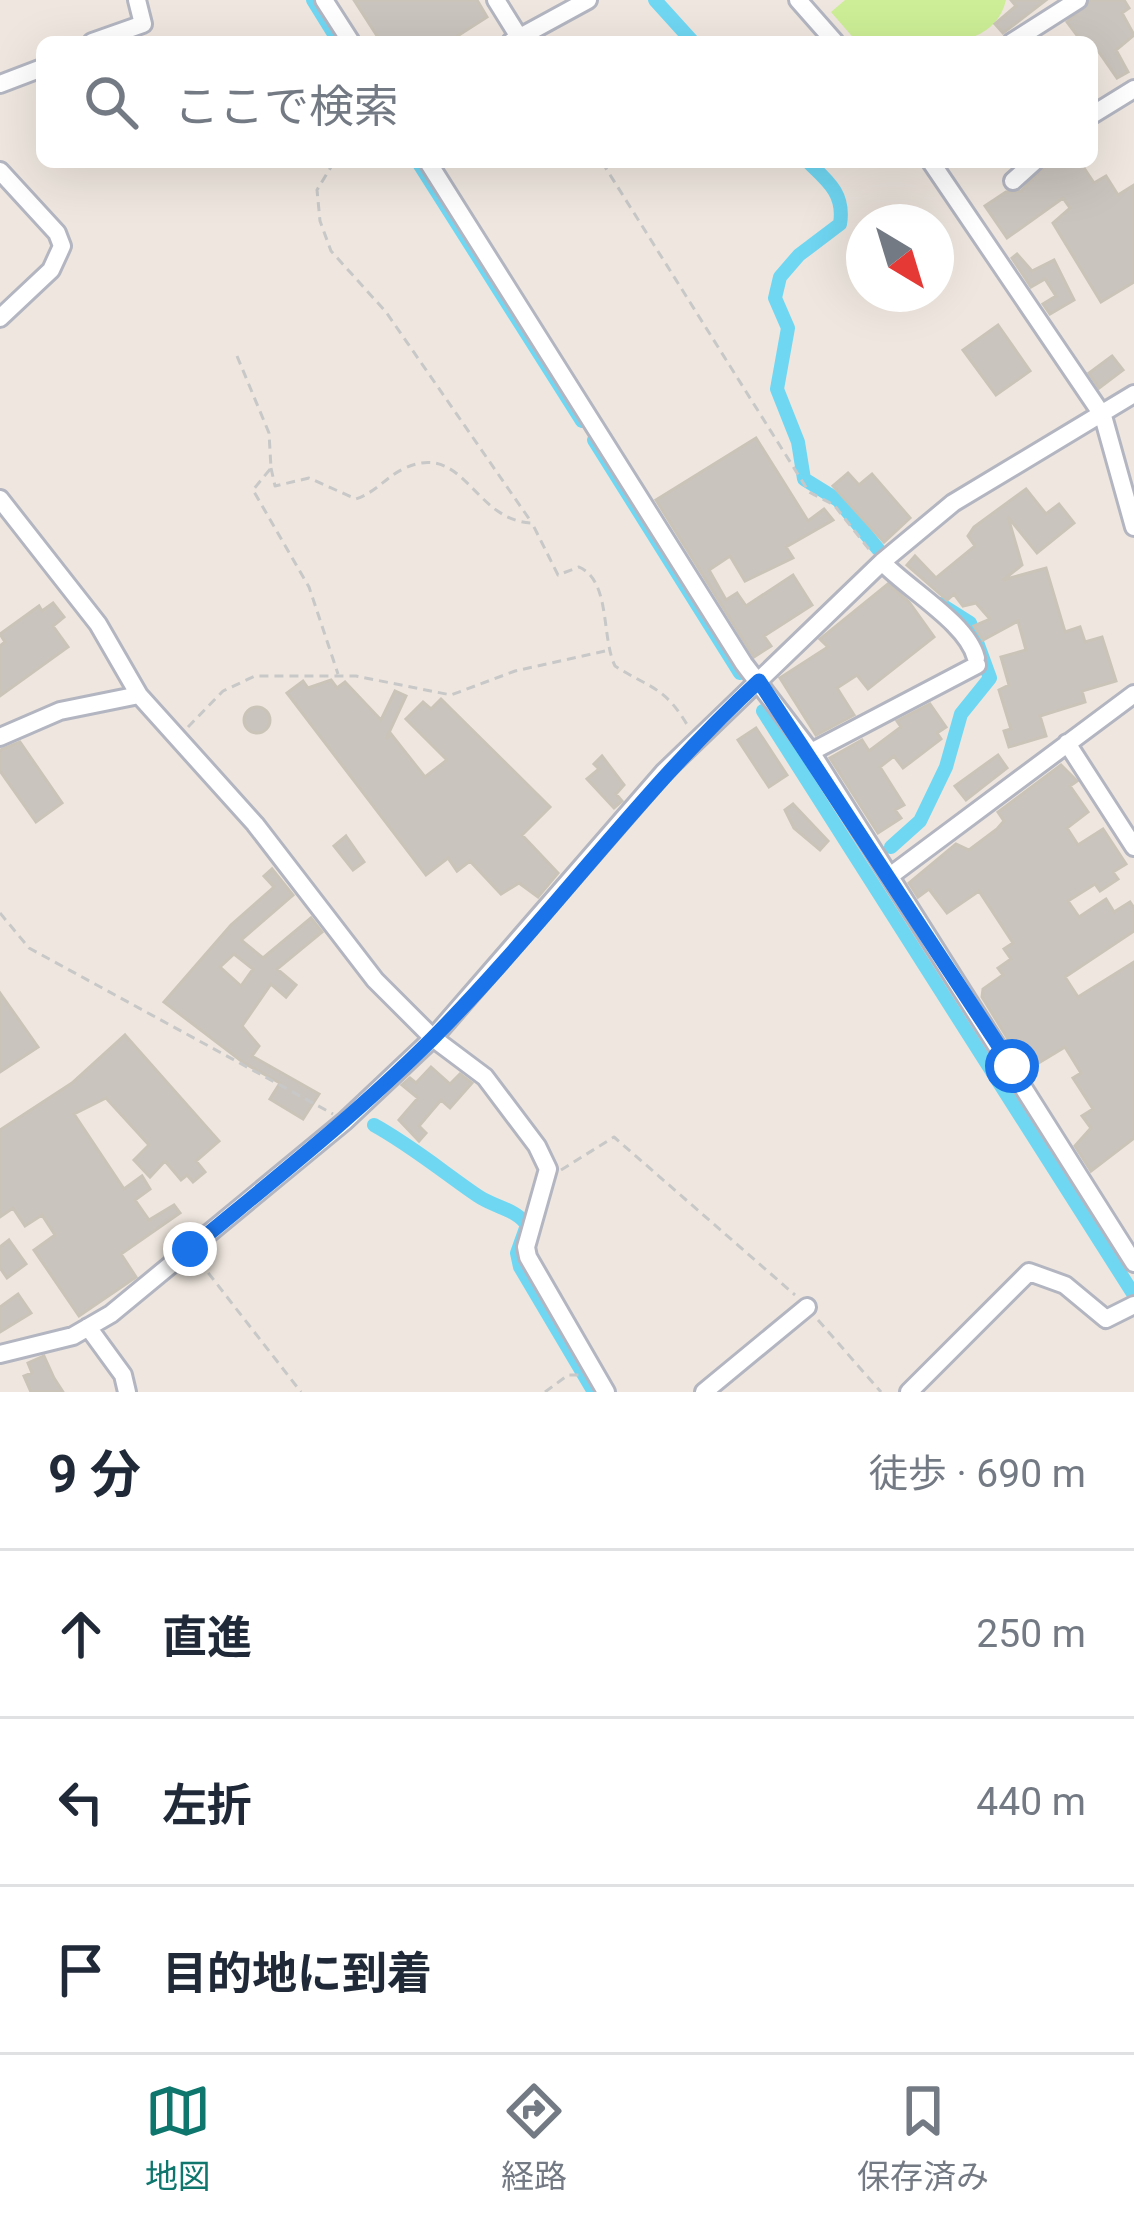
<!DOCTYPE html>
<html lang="ja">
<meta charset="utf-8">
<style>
body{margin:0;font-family:Roboto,"Noto Sans JP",sans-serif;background:#f2f2f3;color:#1f2937}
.compass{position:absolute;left:846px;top:204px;width:108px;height:108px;border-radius:50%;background:#fff;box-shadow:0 12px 48px #0002;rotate:142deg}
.stop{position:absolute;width:36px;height:36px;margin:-27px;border:9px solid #1a73e8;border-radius:50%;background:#fff}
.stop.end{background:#1a73e8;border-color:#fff;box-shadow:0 3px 12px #0008}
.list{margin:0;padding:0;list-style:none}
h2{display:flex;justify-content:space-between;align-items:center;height:156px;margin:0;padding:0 48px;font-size:51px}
h2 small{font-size:39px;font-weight:400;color:#747a83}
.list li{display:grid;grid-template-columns:78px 1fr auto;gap:36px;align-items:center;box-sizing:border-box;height:168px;padding:0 48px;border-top:3px solid #e0e1e3}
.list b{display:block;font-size:45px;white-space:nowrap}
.list em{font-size:39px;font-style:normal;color:#747a83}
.icon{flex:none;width:66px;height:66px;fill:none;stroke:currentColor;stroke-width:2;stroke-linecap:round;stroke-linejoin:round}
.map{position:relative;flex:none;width:1134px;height:1392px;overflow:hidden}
.search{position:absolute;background:#fff;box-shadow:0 12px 48px #0002;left:36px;right:36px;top:36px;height:132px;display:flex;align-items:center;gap:30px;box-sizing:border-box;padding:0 42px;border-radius:18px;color:#747a83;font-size:45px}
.sheet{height:660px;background:#fff}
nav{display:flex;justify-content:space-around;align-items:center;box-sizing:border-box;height:168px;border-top:3px solid #e0e1e3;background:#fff;font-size:33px;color:#747a83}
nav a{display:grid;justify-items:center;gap:6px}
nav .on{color:#0f766e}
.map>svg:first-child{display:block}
.pitch{fill:#cdee96}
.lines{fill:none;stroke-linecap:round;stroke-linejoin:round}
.canal{stroke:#70d7f3;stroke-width:14}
.building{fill:#cac4be;stroke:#cac3b8;stroke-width:3;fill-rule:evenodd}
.minor-casing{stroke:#b3b6c1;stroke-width:22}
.path{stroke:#c8c8c8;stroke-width:3;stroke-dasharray:9 6;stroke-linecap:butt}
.minor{stroke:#fff;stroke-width:16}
.route{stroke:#1a73e8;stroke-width:15}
</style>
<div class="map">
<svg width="1134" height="1392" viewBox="0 0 1134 1392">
<rect width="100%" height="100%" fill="#efe7df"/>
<path class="pitch" d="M845,0H1006C992,60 904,42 857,42L831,12Z"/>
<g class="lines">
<path class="canal" d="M313,0L339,42
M655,0L693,42
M418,162L582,421
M808,162C828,181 845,194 840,224L799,255L780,277L775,298L788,328L777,389L798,442L804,479L838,500L878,549
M594,440L740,673
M763,711L1134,1295
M891,847L920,821L946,767L961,714L990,678L970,623L940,604
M374,1125C412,1146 443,1172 478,1196C494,1207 516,1209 527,1225L517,1253L520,1267L594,1392"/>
</g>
<path class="building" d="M354,0H477L487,17L448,42H381Z
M1011,0H1046L1003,33L995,24L1016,6Z
M1091,0H1124L1129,8L1122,13L1134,35L1116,50L1128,72L1117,78L1092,42H1082L1067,22Z
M1049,162H1080L1094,183L1106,176L1118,195L1134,185V282L1101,302L1053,223L1070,208L1063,198L1007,238L985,206L1006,192L1021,191Z
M1017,254L1032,271L1054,260L1074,300L1050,314L1043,304L1056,296L1045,279L1031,287L1012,258Z
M998,325L1030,371L996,395L963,350Z
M1112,356L1123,370L1099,388L1089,373Z
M756,438L808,521L824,509L833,520L786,547L793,558L745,581L730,556L709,570L726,600L737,593L746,606L793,575L812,605L764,636L771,646L754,657L656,500Z
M848,473L859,485L872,474L910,518L884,542L833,486Z
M1026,489L1046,514L1059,504L1074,523L1037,553L1008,517L1022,565L1003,580L1046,568L1065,632L1080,627L1085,642L1102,637L1116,681L1082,691L1085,702L1040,716L1046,736L1009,747L1004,731L1011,729L999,690L1009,685L1001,657L1026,650L1018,621L983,640L974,626L990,619L976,603L963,606L954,594L947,600L907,565L915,556L936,578L975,546L968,536L974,527Z
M888,584L909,602L934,637L868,689L857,675L837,688L854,715L816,735L780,678L828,647L820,639Z
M53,603L64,617L53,626L68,647L0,696V646L5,642L0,634L39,606L42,611Z
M331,680L337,688L345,682L381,720L395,691L406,696L386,739L391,734L425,777L447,760L406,719L423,702L431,709L441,699L550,807L522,835L558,873L538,897L519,883L501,894L470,861L457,871L448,858L426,875L287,693L303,681L308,688Z
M930,704L946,727L937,733L941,739L903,768L894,756L880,767L904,805L895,810L901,818L878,833L830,758L862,740L869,751L901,727L897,721Z
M244 720a13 13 0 1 1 26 0a13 13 0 1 1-26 0Z
M756,728L787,775L769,787L738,740Z
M20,742L62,803L36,822L0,771V750Z
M998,755L1007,768L966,800L955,786Z
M602,756L624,785L616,794L622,801L614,808L587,779L599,769L594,764Z
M1061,765L1077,781L1070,786L1088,812L1067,828L1078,845L1103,829L1126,864L1113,872L1118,879L1100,891L1095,884L1068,901L1079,917L1106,899L1114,912L1130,902L1134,908V931L1065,977L1078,997L1134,962V1138L1091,1171L1075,1146L1091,1128L1082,1116L1093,1109L1073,1078L1081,1073L1065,1047L1027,1070L982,997L983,989L1003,975L998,968L1011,959L1004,949L1013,943L979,891L947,913L929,889L918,897L909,883L956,844L969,850L997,829L1004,821L998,812Z
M793,804L828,841L820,850L794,828L785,810Z
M346,836L364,862L353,870L334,846Z
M272,869L293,895L241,940L263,958L311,918L322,932L277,969L296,985L286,997L271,984L242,1026L259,1046L252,1056L319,1094L303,1119L270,1099L280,1083L244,1063L164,1002L231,925L274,887L264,876ZM234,954L253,969L241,986L220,967Z
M0,993L38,1047L0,1072Z
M125,1035L219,1141L196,1161L205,1172L193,1182L187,1175L181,1180L165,1161L150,1177L134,1160L149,1145L106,1098L74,1114L124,1189L142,1176L150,1189L135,1200L149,1220L174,1205L180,1213L121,1254L136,1277L79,1316L34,1250L55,1235L42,1215L25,1226L13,1208L0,1217V1130L72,1083Z
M431,1067L450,1084L460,1074L472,1083L450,1108L441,1100L419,1126L426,1133L419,1141L399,1120L418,1098L402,1085L410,1078L416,1083Z
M9,1240L26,1264L7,1278L0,1268V1247Z
M18,1294L31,1313L0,1332V1307Z
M44,1356L54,1378L63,1392H31L24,1376L32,1373L28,1363Z"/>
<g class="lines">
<defs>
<path id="minor" d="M324,0L351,42
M496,0L519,37
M798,0L835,42
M92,42L143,24L137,0
M511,42L588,0
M1012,42L1078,0
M0,84L42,68
M1092,115L1134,89
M428,162L744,664L811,752L1134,1263
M931,162L1103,416L1134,527
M0,171L57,233L62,246L51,270L0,318
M1013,181L1034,162
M0,499L98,624L139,695L255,824L375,980L433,1038L485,1077L537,1146L548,1169L526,1247L528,1257L606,1392
M882,562C910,591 967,623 976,658
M0,737L60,711L139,695
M1067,743L1134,847
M811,752L977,665
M890,876L1134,694
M88,1327L123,1375L127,1392
M0,1354L73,1336L111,1314L345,1121L433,1038L664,772L882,562L953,503L1134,394
M704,1392L807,1307
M909,1392L1029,1272L1065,1285L1106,1319L1134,1305"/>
</defs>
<use href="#minor" class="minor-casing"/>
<path class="path" d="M334,162L317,190L320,221L331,251L386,312L532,523
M602,162L809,492L834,505L872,553
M237,356L269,433L271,468L253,490L309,587L338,674
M271,468L275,486L309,478L356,499C376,492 385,478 403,469C464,439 473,521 532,523L558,575L579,567C611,581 601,637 615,666C651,689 665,686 689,728
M188,727L223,691L255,676H356L451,695L515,671L605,651
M0,913L29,948L333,1114
M561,1170L614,1137L795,1295
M199,1261L301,1392
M818,1320L881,1392
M545,1392L568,1375H582"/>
<use href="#minor" class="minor"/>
</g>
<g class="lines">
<path class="route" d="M190,1249C272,1181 356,1115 432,1039C546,924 640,791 759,681L1012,1066"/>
</g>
</svg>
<svg class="compass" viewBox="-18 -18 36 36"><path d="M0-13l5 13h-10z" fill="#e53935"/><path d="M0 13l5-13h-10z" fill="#747a83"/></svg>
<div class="stop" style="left:1012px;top:1066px"></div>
<div class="stop end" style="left:190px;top:1249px"></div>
<div class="search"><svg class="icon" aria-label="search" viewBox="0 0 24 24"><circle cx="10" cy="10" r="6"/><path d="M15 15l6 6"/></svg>ここで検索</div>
</div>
<section class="sheet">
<h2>9 分<small>徒歩 · 690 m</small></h2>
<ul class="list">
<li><svg class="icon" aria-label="ahead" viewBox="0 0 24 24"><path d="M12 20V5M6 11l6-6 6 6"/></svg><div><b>直進</b></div><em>250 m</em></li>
<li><svg class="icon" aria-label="left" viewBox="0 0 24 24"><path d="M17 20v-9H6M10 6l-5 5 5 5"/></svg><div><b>左折</b></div><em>440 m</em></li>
<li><svg class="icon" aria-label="arrive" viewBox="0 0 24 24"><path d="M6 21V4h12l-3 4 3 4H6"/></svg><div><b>目的地に到着</b></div></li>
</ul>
</section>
<nav>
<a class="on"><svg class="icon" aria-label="map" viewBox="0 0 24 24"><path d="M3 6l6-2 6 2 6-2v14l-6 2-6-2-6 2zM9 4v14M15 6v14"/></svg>地図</a>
<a><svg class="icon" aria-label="directions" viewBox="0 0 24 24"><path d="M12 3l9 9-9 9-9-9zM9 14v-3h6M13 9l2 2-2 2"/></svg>経路</a>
<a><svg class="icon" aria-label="saved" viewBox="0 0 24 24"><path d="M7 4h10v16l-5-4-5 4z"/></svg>保存済み</a>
</nav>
